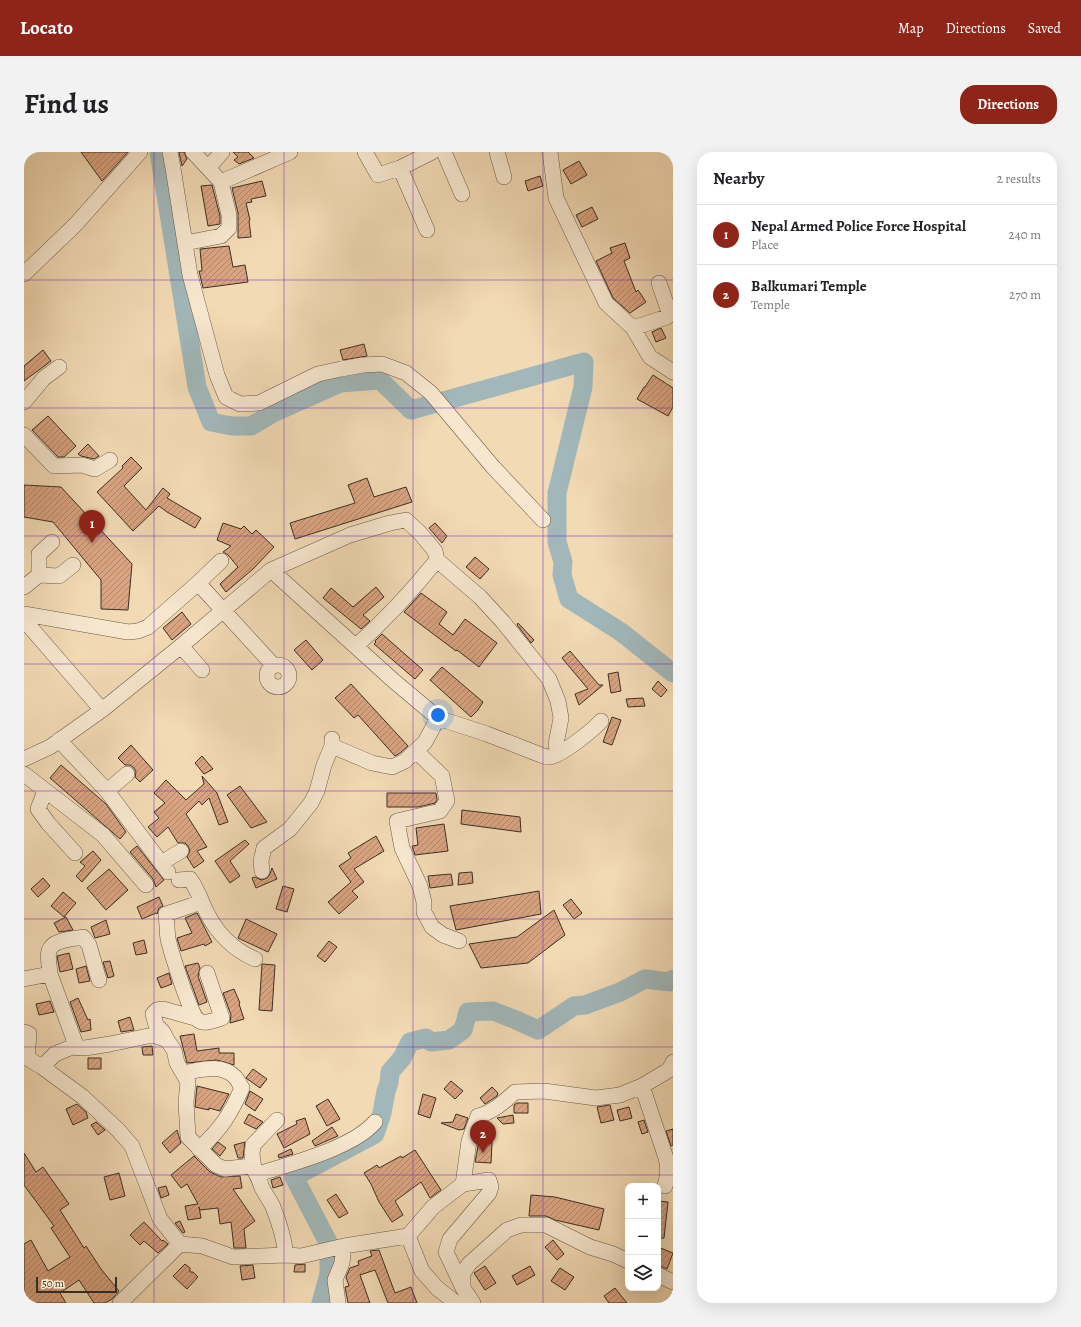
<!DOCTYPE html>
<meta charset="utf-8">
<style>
body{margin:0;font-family:Alegreya,serif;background:#f2f2f2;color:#202124}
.controls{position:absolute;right:12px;bottom:12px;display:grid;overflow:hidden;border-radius:8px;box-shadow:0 4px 16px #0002}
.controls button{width:36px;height:36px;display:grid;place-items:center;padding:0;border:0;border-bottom:1px solid #e0e0e0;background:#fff;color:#202124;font:20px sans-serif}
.scale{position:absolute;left:12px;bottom:10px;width:81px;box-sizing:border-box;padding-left:4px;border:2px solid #3a2f23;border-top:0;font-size:11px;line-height:14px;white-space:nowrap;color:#3a2f23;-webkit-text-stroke:3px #f7e7cf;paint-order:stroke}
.you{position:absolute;left:414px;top:563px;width:14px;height:14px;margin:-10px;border:3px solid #fff;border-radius:50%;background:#1a73e8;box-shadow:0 0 0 6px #1a73e833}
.badge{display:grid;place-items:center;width:26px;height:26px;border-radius:50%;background:#8f2418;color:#fff;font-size:13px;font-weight:700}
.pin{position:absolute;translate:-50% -33px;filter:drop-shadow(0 1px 2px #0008)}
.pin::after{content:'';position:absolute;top:21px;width:14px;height:12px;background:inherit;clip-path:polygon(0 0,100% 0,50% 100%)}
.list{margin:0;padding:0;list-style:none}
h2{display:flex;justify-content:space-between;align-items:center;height:52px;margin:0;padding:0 16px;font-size:17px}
h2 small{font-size:13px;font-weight:400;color:#757577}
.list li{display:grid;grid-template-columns:26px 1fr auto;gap:12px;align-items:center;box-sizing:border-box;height:60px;padding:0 16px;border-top:1px solid #e0e0e0}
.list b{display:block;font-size:15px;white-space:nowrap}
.list p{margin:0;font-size:13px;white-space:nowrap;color:#757577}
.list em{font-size:13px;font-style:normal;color:#757577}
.icon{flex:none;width:22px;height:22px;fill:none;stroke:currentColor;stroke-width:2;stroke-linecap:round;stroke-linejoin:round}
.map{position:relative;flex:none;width:649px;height:1151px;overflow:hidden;border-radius:16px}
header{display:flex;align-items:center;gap:24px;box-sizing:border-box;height:56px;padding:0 20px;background:#8f2418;color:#fff}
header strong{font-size:19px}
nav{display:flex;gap:22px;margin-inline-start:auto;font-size:14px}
.intro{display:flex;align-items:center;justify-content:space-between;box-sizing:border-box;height:96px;padding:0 24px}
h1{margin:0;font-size:28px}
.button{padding:10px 18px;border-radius:16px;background:#8f2418;color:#fff;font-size:14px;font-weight:700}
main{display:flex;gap:24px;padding:0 24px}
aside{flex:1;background:#fff;border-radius:16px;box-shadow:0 4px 16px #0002}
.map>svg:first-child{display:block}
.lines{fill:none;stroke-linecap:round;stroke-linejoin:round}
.river{stroke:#a1b7b9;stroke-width:19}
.building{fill:url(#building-hatch);stroke:#3a2f23}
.minor-casing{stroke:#685a48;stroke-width:16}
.minor{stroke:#f7e7cf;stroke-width:15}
.grid{fill:none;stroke:#7b2cbf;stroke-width:1;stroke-opacity:0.55}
</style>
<header>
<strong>Locato</strong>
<nav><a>Map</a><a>Directions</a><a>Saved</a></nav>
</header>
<div class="intro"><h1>Find us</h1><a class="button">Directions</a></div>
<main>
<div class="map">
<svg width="649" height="1151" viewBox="0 0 649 1151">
<defs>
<pattern id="building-hatch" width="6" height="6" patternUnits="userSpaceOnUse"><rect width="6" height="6" fill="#daa482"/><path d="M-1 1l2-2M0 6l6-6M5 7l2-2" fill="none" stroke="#b2866a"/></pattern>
</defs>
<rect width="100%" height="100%" fill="#f2dab5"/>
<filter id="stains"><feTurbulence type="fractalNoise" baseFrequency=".005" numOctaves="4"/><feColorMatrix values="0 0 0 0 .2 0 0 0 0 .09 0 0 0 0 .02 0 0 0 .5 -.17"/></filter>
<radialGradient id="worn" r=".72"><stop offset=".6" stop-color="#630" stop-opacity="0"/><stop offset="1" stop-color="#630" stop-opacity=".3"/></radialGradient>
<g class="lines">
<path class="river" d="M135,0L173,235L187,270L208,274H227L249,261L316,231L356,228L387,258L560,210L559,235L533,341V390L539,410L538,423L545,447L597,480L649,521
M297,1151L305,1122V1092L270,1025L351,982L358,961L362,939L365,931L366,920L378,906L386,890L402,886L407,890L425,888L439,878L444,860L469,859L492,868L514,878L550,854L561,853L596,840L621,827L646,830L649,827"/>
</g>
<path class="building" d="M57,0H104L78,29Z
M155,0H160L163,7L158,14Z
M209,0H224L230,6L215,12L210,8L214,5Z
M555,9L563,23L547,32L539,18Z
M516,24L519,34L504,39L501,29Z
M238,29L242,44L227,47L228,50L222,51L226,68L225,69L227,85L214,86V61L208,36Z
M188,33L196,64V72L184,74L177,34Z
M568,55L574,67L558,75L552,63Z
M601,91L606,106L600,109L612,140L614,138L622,150L606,161L589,146L572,109L588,101L586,96Z
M205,94L209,115L221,113L224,130L179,136L175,119H178L176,97Z
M637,176L642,186L632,190L628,180Z
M340,192L343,204L319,208L316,198Z
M19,198L27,209L0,229V214Z
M629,223L649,236V255L644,264L613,247L620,235H621Z
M24,264L52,294L40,305H34L8,278Z
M64,292L75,304L70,307L57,304L54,302Z
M107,305L118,316L100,334L122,358L139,336L146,342L143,346L177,366L171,376L143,360L135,354L109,379L73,340L99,316L98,314Z
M343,326L350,345L382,335L388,350L271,387L266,371L331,351L324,333Z
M0,333L37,335L108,412L104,458L77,457V428L29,370L0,365Z
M199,371L217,377L220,374L228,382L232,378L250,395L229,417L202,440L196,432L214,415L204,403L199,400L207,394L193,388Z
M411,371L423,384L418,391L405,376Z
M451,405L465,417L456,427L442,415Z
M352,435L360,445L339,463L346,469L337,477L299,446L307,436L329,455Z
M397,441L423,460L415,472L429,483L441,467L473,491L455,515L433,498L432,499L380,460Z
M158,460L167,472L148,488L139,476Z
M494,471L510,488L507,491L493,473Z
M358,482L399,518L391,527L350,492L352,490L351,489Z
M282,488L299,508L288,518L270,498Z
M546,499L575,533H579L555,553L551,542L564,537L538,506Z
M418,515L459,550L454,558L447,565L406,528Z
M594,520L597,539L587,541L584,522Z
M634,529L643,538L637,545L628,537Z
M327,532L384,594L376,601L371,604L334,563L330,566L311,546Z
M619,546L621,554L604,555L602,547Z
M588,565L597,568L588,593L579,590Z
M107,593L129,618L116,630L111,625L112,620L110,616L106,613H101L94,606Z
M178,604L189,617L180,622L171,611Z
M37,613L82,652L102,680L96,687L26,626Z
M178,624L193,641L204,670L195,673L185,646L178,653L175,649L162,662L183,695L173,699L180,709L170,716L163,705L166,699L164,694L161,691H154L144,675L133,685L124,675L135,666L130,660L141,651L130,641L142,628L162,648L180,632Z
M216,634L243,670L227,676L203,643Z
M363,641H412L413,648L411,651L394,655H363Z
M438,658L496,665L497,680L437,672Z
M420,672L424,699L391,703L388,694L394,693L392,676Z
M352,684L360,699L330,717L340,730L328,739L334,745L315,762L304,750L327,730L315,714L327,706L324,701Z
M221,688L225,692L206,709L216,724L206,731L191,709Z
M113,694L140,728L132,735L129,727L106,700Z
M69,699L77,708L58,730L52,724L61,714L56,710Z
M248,716L253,727L232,736L228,726L231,725L235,727L238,728L243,726L246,722Z
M85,717L104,738L82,758L63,736Z
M448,720L449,731L434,733L435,721Z
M427,722L429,733L406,736L404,724Z
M19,726L26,734L14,745L7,737Z
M259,734L270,737L263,760L252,757Z
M515,739L517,762L432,778L426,754Z
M39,740L52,751L40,765L27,754Z
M135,745L139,754L135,756L133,762L132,761L118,767L113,755Z
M547,747L558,761L550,767L539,753Z
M530,758L541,783L504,811L457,816L445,792L493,785Z
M173,761L188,790L181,794L180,792L157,799L153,786L168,781L161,766Z
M42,765L49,778L35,780L30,771Z
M222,767L253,782L244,800L214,786Z
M82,768L86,782L71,786L67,775Z
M120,788L123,801L112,803L109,791Z
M305,789L313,795L301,810L293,804Z
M45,801L49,817L36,820L33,804Z
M86,809L90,824L84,826L79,810Z
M174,811L176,816L174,824L183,850L175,853L161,814Z
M238,812L251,813L248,859L235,858Z
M62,814L66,829L55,831L52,817Z
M145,821L148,832L137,836L133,826Z
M210,837L216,851L215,852L220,867L206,871L207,863L199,841Z
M54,846L64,868L66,867L67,878L57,880L46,850Z
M26,849L30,860L15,863L12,852Z
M106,865L110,878L97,880L94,869Z
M170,882L173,899L195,896V901H210V913L193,908L163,911L156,884Z
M128,894L129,903H119L118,895Z
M64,906H77V917H64Z
M229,917L243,927L236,936L222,926Z
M427,929L439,939L431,947L420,937Z
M173,934L205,942L196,959L185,956V958L171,955Z
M468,935L474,941L473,944L461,952L456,946Z
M226,939L239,947L231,959L221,952Z
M399,942L412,946L406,966L394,962Z
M304,947L316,967L303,974L292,954Z
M493,951H504V961H490V953Z
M53,952L62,960L64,966L49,973L42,957Z
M586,953L590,968L577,971L573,955Z
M605,955L608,966L596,969L593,958Z
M225,962L239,970L232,977L220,971Z
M432,962L444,966L440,977L435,978L417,971L429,970Z
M489,963L490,971L479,972L473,966Z
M281,966L286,982L260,996L253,982L273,972L272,969Z
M620,968L624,980L618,982L614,970Z
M72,970L81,978L74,983L67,973Z
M308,975L314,984L291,994L288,989Z
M649,977V993L647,994L642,979Z
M153,978L157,991L146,1001L138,991Z
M455,989L468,990L467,1011L451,1010Z
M194,990L202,996L196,1004L188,997Z
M221,990L219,1006H214L210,993Z
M267,997L269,1002L255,1006L254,1003Z
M391,998L417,1038L406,1046L397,1030L371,1049L379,1063L368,1070L355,1050L347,1032L340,1021L353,1013L355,1016L377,1004L378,1006Z
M0,1001L12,1020L19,1015L45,1052L36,1058L60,1096L62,1094L77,1117L95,1139L88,1147L81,1151H70L55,1128L36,1141L42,1151H0V1092L7,1088L24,1119L46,1105L27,1076L30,1074L0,1033Z
M170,1004L186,1020L197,1025L216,1024L218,1036L209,1037L231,1069L220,1077L222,1096H210L207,1070L196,1072L194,1056L176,1058L175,1055L177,1066L164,1068L161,1054L174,1052L163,1032L157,1036L147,1023Z
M95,1021L101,1044L86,1048L80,1025Z
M256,1025L259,1033L249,1036L247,1028Z
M142,1034L145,1043L137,1046L134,1036Z
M312,1042L324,1061L315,1066L303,1048Z
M507,1043L531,1045L580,1057L575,1078L531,1068L522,1064H505Z
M634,1049L644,1050L640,1086H634Z
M156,1069L161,1080L159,1081L151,1071Z
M120,1070L138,1089L139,1088L144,1092L134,1101L120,1089L116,1093L106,1083Z
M529,1088L540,1102L533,1108L521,1095Z
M634,1095L649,1101L643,1117L634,1113Z
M355,1098L371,1141L387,1135L393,1151H364L351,1118L336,1123L346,1151H324L321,1135L325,1134L322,1125L326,1116L335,1113L334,1109L348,1104L346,1099Z
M161,1112L166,1116V1120H169L174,1125L163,1137L149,1124Z
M281,1112V1120H270L271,1113Z
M229,1113L231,1126L218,1128L216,1114Z
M461,1114L472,1131L461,1138L450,1121Z
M506,1114L511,1123L493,1133L488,1124Z
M536,1116L550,1125L541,1138L527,1129Z
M591,1136L603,1151H585L580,1144Z"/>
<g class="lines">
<defs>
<path id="minor" d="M146,0L149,16L166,123L193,223L202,245L216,252L235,251L294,222L317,217L339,213L358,212L382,221L407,241L469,315L519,368
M341,0L354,23L376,16L408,0
M420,0L438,42
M473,0L480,25
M526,0L532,46L582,151L609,176L626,205L649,220
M184,16L198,0
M376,16L403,78
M197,30L266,0
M161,91L197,84L205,76V63L197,30L169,0
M0,122L51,73L116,0
M609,176L643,165L645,160L635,131
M0,250L20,226L35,215
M0,283L30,314L58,313L71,317L86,308
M413,408L456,445L479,470L525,527L534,549L537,566L532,592L534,601
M247,418L371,530L414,566L463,582L517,603C519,604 523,605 526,605C538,603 569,578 577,569
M15,423V402L28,390
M174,431L250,514
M0,435L15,423L35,424L49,413
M0,462L104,480L114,479L124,475L174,431L197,409
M0,468L78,558
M157,494L178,518
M243 524a11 11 0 1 1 22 0a11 11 0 1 1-22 0Z
M35,588L83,639L103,622
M308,594L348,611L368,615L381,609L401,590L414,566
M392,599L418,624L423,649L416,659L373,669L378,696L396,734L400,750V760L408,775L419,783L435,789
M0,607L26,595L78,558L157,494L247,418L326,383L366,371L382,368L396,381L411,399L413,408C388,439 361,468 332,494
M0,622L79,683L122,733
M21,639L14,657L24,671L51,701
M83,639L144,720
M137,711L157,699
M238,719L237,709L240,696L266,677L287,651L293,639L300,613L308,594V587
M155,728L166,727C174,738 177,749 183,761C193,781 210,798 231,807
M178,750L142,762C143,770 143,779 144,787C147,799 166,863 174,868C180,873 191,868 198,866L183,821
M26,822C26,816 23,806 25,799C28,787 50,787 59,785L65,793L75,828
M0,827L26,822L53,896
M0,880L5,882L3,906L18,915L59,945L94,978L108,994L136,1067L156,1092
M143,888L139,880L132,873L129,862L133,858L139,857L171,866
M18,915L31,902L48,895L61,896L86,892L124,884H132L143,888L150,898L153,911L164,930L162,950L164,985L192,1013L201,1017L227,1014C233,1021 235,1027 238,1036C241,1042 246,1048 249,1055C255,1070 260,1086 262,1103
M159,921C176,918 197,911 211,925C214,928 216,933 218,936C206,963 197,977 175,997
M618,934L642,1006C645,1016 644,1024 641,1034
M230,1017L228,1002L229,993L253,968
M234,1022C266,1012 329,996 351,970
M439,1032L445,989L454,964C469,960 480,950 491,940L520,939L572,946L596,943L618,934L645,918L649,910
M384,1084L398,1119L413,1136L432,1151
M634,1123L649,1130
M439,1136V1121L445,1112L483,1078L497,1073H522L566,1095L589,1102L604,1109
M96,1151L156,1092L178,1094L209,1105L262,1103L277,1104L320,1094L384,1084L409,1055L439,1032L465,1028L467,1035L465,1041L426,1087L422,1100L439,1136L449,1151
M314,1151L311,1128L318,1111L320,1094"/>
</defs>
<use href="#minor" class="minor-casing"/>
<use href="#minor" class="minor"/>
</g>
<path class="grid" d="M130,0V1151M260,0V1151M389,0V1151M519,0V1151M0,128H649M0,256H649M0,384H649M0,512H649M0,639H649M0,767H649M0,895H649M0,1023H649"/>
<rect width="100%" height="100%" filter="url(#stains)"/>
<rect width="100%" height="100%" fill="url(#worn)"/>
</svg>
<div class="controls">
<button>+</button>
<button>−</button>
<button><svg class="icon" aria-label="layers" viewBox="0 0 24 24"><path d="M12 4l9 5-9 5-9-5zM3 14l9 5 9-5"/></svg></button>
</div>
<div class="scale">50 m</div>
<div class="you"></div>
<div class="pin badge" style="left:68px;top:391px">1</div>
<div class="pin badge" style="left:459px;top:1001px">2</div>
</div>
<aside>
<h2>Nearby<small>2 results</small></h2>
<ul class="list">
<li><span class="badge">1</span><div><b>Nepal Armed Police Force Hospital</b><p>Place</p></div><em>240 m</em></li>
<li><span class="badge">2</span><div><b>Balkumari Temple</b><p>Temple</p></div><em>270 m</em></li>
</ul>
</aside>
</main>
